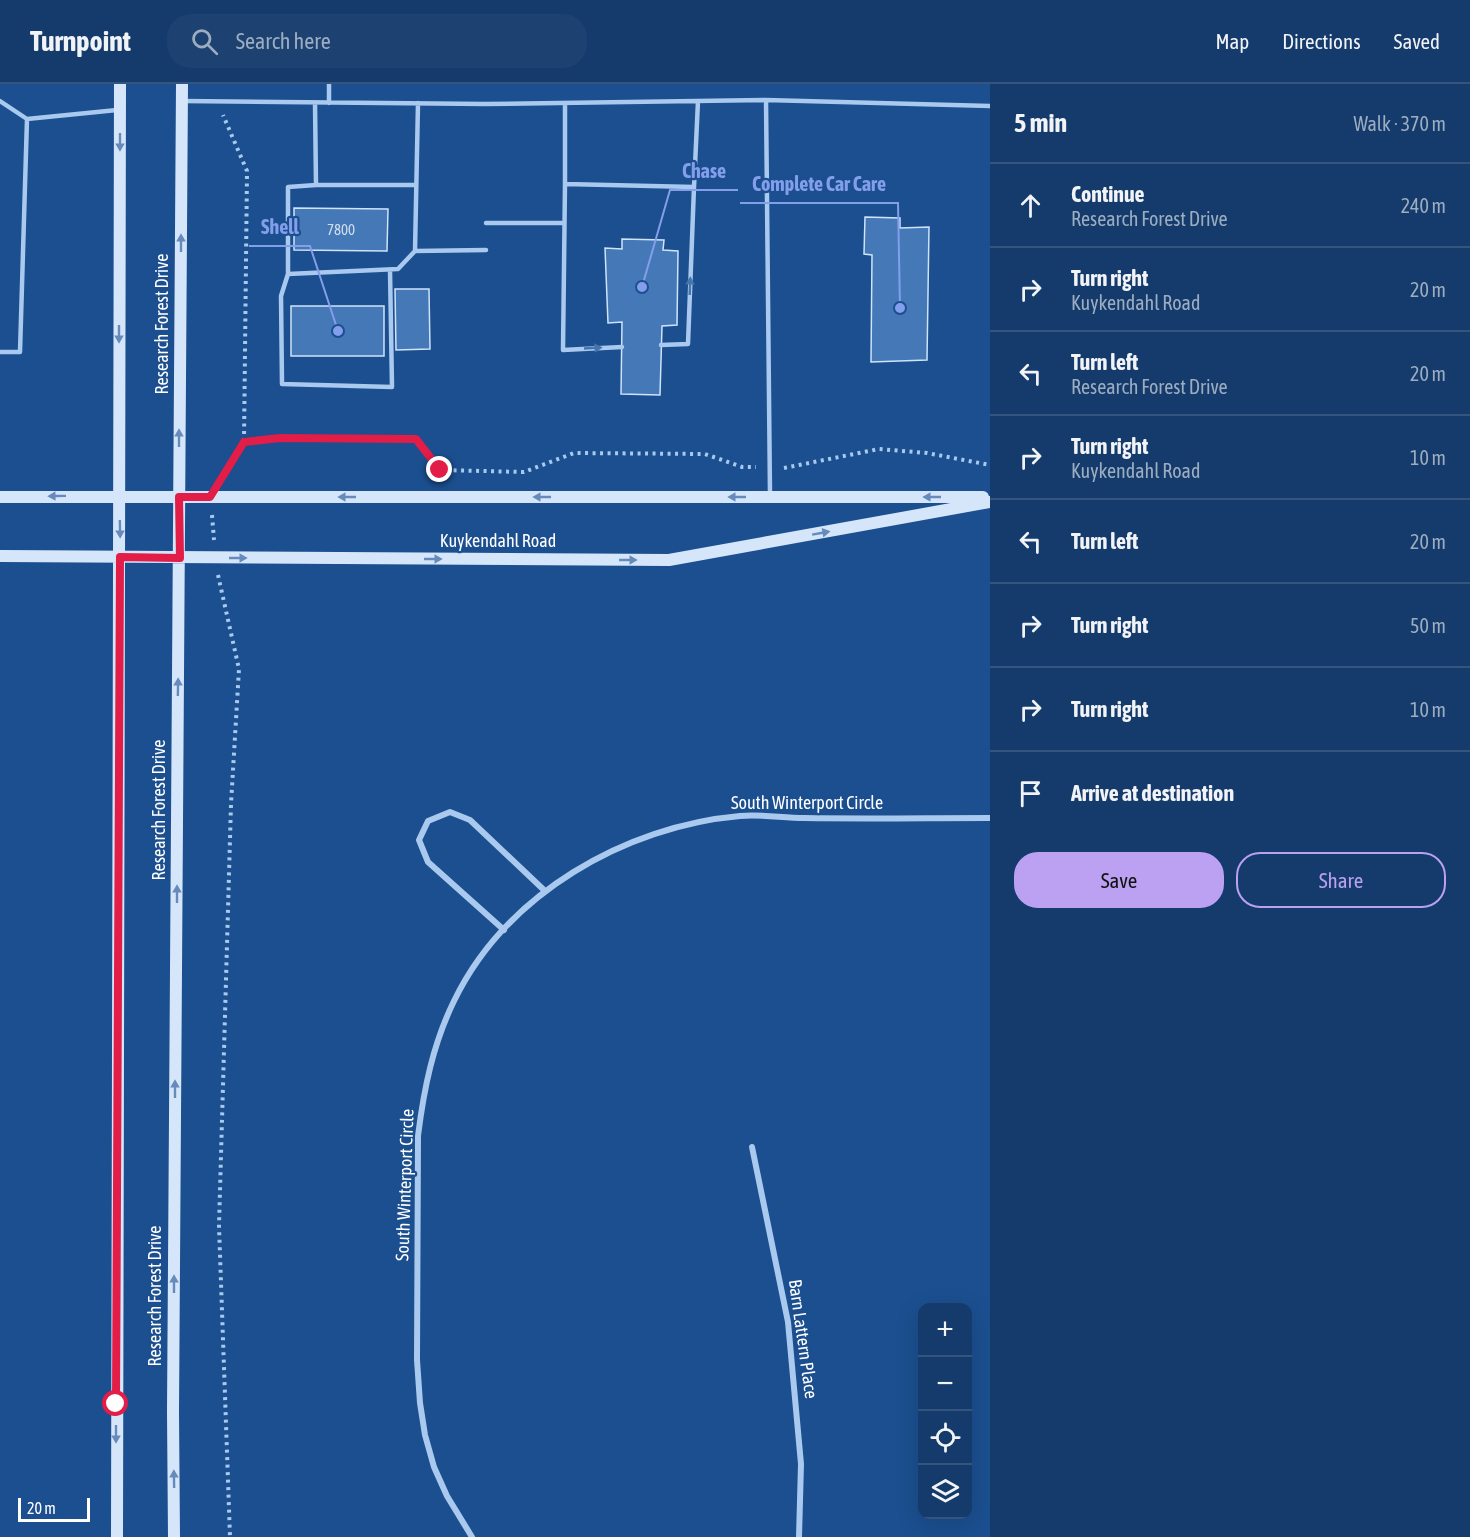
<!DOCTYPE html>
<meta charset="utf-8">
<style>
body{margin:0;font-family:"Asap Condensed",sans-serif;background:#1d4271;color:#f1f3f6}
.controls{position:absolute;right:18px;bottom:18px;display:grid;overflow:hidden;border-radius:12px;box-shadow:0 6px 24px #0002}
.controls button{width:54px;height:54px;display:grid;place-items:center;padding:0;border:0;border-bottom:2px solid #33557e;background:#143b6b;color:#f1f3f6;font:30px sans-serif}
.scale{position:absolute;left:18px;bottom:15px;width:72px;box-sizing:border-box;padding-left:6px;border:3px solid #fff;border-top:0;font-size:16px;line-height:21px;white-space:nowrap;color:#fff;-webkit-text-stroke:4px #1b4f8f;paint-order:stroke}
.stop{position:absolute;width:18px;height:18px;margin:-14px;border:4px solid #e11d48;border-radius:50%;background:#fff}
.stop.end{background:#e11d48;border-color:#fff;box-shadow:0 2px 6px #0008}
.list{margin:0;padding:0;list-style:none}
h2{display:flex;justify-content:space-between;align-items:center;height:78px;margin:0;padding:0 24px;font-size:26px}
h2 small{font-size:20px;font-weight:400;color:#9dadc1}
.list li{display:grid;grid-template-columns:39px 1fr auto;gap:18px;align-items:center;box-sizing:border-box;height:84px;padding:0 24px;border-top:2px solid #33557e}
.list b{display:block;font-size:22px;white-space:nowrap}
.list p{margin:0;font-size:20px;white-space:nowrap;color:#9dadc1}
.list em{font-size:20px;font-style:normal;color:#9dadc1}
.actions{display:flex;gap:12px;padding:18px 24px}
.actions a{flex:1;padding:14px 0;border:2px solid #bca0f2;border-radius:24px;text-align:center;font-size:21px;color:#bca0f2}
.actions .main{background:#bca0f2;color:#111}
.icon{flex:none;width:33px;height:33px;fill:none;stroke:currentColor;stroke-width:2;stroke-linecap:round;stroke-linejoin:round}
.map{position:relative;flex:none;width:990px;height:1453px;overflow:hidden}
header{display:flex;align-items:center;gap:36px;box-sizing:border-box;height:84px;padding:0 30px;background:#143b6b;border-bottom:2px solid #33557e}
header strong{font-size:28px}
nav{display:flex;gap:33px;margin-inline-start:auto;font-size:21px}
.search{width:420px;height:54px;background:#1d4271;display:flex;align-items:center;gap:15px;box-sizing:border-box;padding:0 21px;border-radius:24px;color:#9dadc1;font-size:22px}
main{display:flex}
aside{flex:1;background:#143b6b}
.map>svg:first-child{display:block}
.building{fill:#4478b7;stroke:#cfe3fa;stroke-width:1.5}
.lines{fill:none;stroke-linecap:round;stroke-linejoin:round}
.path{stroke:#a9c9ee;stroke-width:4;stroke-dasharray:3 4.5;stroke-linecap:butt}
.lane{stroke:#a9c9ee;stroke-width:4.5}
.street{stroke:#a9c9ee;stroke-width:6}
.secondary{stroke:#d6e6fa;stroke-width:12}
.oneway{fill:#668bba}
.oneway2{fill:#4674ac}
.route{stroke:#e11d48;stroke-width:8}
.labels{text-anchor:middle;stroke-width:4.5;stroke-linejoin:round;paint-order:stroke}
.number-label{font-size:15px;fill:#d0dded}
.street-label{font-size:18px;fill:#fff;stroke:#1b4f8f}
.leader{fill:none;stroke:#839eea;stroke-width:2}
.callout-dot{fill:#839eea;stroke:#1b4f8f;stroke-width:2}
.callout-label{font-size:20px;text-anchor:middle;font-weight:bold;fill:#839eea;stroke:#1b4f8f;stroke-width:4.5;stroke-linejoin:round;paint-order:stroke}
</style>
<header>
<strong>Turnpoint</strong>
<div class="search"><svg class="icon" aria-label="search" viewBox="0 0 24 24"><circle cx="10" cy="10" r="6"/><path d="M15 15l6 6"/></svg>Search here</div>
<nav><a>Map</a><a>Directions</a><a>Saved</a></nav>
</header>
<main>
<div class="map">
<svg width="990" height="1453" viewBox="0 0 990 1453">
<rect width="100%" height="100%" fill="#1b4f8f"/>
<path class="building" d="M294,124L388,125L387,167L294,166Z
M865,133L900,134V144L929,143L927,276L871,278L872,171L864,170Z
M622,155L664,156L663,166L678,167L677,241L662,242L660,311L621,310L622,238L608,239L605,164L622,165Z
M395,205H429L430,265L396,266Z
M291,222H384V272H291Z"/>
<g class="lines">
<path class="path" d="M244,358L280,354L416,355L440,386L524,388L574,369L705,370L742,383H756
M784,384L879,365L927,369L990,381
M221,396L244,358L247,87L223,31
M212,431L214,456
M218,491L239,585L231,720L219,1142L230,1453"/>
<path class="lane" d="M766,16L990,22
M0,17L27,35L117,26
M183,17L485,20L766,16L770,411
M315,19L316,101H416
M329,19V0
M418,19L415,167L486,166
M565,19V100L694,103L698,17
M565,100L563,266L622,263
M316,101L288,103V190L398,185L415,167
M486,139H564
M288,190L281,212L282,300L392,303L390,186
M661,261L688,260L694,103
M0,268H20L27,35"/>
<path class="street" d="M504,846L428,778L419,756L428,737L450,728L470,736L545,807
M752,1063L788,1238L801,1380L799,1453
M472,1453L447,1412L434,1383L425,1351L420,1319L417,1276L418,1052C424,1004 433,960 454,917C506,810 625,742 740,732C761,730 783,734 804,734C866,735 928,734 990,734"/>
<path class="secondary" d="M0,413H983
M0,472L669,476L990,418
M117,1453L120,0
M174,1453L173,1328L182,0"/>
</g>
<defs><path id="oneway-solid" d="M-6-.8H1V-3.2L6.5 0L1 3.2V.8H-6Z" transform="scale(1.5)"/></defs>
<g class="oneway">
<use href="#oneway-solid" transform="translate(120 58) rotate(90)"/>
<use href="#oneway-solid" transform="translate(181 159) rotate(-90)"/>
<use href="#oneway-solid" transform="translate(119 250) rotate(90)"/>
<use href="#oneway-solid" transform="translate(179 354) rotate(-90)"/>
<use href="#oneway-solid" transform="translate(57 412) rotate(179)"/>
<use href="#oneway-solid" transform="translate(347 413) rotate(-180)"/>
<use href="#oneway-solid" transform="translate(542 413) rotate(-180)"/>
<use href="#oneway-solid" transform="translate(737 413) rotate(-180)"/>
<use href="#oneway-solid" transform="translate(932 413) rotate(180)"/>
<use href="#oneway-solid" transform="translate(120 445) rotate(89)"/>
<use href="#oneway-solid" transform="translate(821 449) rotate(-10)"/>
<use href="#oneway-solid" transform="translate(238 474)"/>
<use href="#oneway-solid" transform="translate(433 475)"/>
<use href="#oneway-solid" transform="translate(628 476)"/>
<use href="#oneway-solid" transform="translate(178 603) rotate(-89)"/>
<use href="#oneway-solid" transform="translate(177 810) rotate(-90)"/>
<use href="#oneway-solid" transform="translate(175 1005) rotate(-90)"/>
<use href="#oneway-solid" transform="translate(174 1200) rotate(-90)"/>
<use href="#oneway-solid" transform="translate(116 1350) rotate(90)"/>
<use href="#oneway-solid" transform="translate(174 1395) rotate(-91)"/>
</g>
<g class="oneway2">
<use href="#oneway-solid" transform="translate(690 202) rotate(-88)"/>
<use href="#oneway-solid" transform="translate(593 264) rotate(-3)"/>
</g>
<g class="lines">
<path class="route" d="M116,1320L120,473L180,474L179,413H210L244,358L280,354L416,355L440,386"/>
</g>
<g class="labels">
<g class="number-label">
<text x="341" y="151">7800</text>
</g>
<g class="street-label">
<text transform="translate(162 240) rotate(-90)" y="6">Research Forest Drive</text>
<text x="498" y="463">Kuykendahl Road</text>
<text x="807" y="725">South Winterport Circle</text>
<text transform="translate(159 726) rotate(-90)" y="6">Research Forest Drive</text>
<text transform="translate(405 1101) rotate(-88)" y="6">South Winterport Circle</text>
<text transform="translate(155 1212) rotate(-90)" y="6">Research Forest Drive</text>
<text transform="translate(803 1255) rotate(82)" y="6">Barn Lattern Place</text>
</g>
</g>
<path class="leader" d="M642 203L670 106H738M900 224L898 119H740M338 247L310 162H249"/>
<g class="callout-dot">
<circle cx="642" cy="203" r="6"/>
<circle cx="900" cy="224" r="6"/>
<circle cx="338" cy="247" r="6"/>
</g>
<g class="callout-label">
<text x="704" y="94">Chase</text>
<text x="819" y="107">Complete Car Care</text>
<text x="280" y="150">Shell</text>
</g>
</svg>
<div class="controls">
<button>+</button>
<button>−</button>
<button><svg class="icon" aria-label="locate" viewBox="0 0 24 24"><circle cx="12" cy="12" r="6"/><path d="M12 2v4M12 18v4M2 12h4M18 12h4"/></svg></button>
<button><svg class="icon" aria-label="layers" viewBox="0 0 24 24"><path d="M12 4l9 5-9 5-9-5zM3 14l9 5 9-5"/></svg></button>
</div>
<div class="scale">20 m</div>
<div class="stop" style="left:116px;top:1320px"></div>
<div class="stop end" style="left:440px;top:386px"></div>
</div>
<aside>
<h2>5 min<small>Walk · 370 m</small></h2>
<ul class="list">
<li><svg class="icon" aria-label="ahead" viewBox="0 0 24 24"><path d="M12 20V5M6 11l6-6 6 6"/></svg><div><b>Continue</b><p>Research Forest Drive</p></div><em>240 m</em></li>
<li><svg class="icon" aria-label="right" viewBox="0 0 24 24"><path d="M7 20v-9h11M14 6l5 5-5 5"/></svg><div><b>Turn right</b><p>Kuykendahl Road</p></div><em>20 m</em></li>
<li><svg class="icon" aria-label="left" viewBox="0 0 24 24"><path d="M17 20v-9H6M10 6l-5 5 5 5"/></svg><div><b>Turn left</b><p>Research Forest Drive</p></div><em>20 m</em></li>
<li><svg class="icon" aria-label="right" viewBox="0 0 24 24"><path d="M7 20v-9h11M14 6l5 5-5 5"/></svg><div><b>Turn right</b><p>Kuykendahl Road</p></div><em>10 m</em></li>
<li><svg class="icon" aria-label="left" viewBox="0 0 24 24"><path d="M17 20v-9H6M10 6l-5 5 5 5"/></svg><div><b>Turn left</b></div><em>20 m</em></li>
<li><svg class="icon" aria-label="right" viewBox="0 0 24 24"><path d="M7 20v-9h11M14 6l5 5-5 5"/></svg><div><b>Turn right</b></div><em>50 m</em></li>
<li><svg class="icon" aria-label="right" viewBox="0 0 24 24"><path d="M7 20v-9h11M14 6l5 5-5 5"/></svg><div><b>Turn right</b></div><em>10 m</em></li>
<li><svg class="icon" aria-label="arrive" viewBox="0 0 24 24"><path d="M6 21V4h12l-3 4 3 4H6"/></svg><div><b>Arrive at destination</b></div></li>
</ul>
<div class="actions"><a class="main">Save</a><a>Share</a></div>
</aside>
</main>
